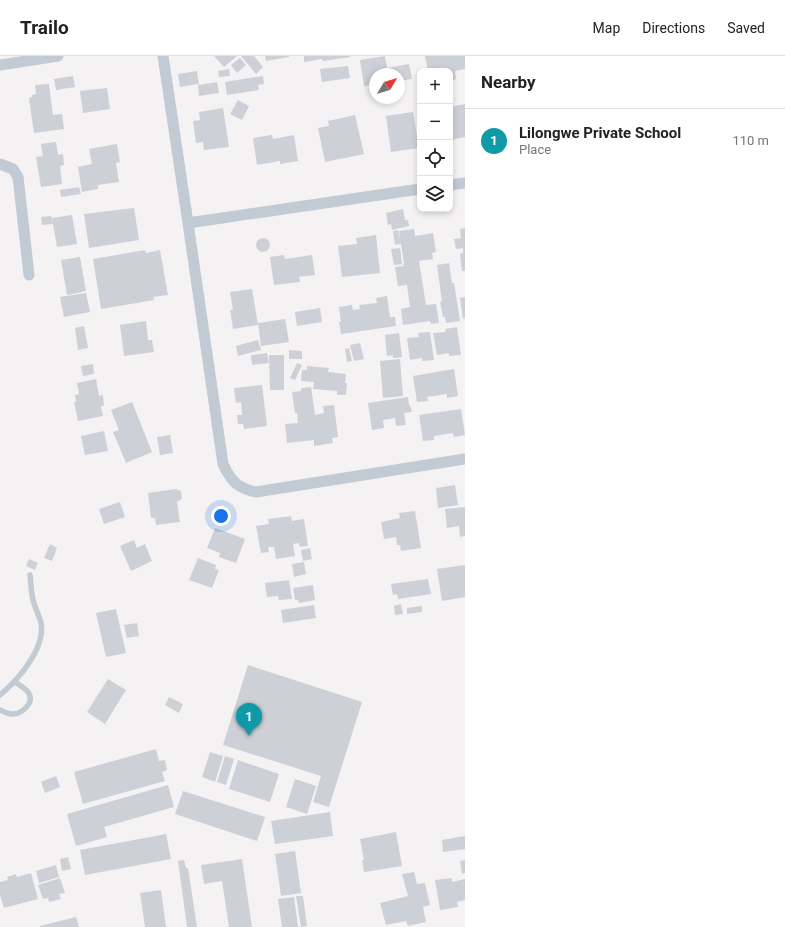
<!DOCTYPE html>
<meta charset="utf-8">
<style>
body{margin:0;font-family:Roboto,sans-serif;background:#f6f6f6;color:#222}
.controls{position:absolute;right:12px;top:12px;display:grid;overflow:hidden;border-radius:8px;box-shadow:0 2px 6px #0003}
.controls button{width:36px;height:36px;display:grid;place-items:center;padding:0;border:0;border-bottom:1px solid #e0e0e0;background:#fff;color:#222;font:20px sans-serif}
.compass{position:absolute;left:369px;top:12px;width:36px;height:36px;border-radius:50%;background:#fff;box-shadow:0 2px 6px #0003;rotate:52deg}
.you{position:absolute;left:221px;top:460px;width:14px;height:14px;margin:-10px;border:3px solid #fff;border-radius:50%;background:#1a73e8;box-shadow:0 0 0 6px #1a73e833}
.badge{display:grid;place-items:center;width:26px;height:26px;border-radius:50%;background:#d93025;color:#fff;font-size:13px;font-weight:700}
.pin{position:absolute;translate:-50% -33px;filter:drop-shadow(0 1px 2px #0008)}
.pin::after{content:'';position:absolute;top:21px;width:14px;height:12px;background:inherit;clip-path:polygon(0 0,100% 0,50% 100%)}
.list{margin:0;padding:0;list-style:none}
h2{display:flex;justify-content:space-between;align-items:center;height:52px;margin:0;padding:0 16px;font-size:17px}
h2 small{font-size:13px;font-weight:400;color:#767676}
.list li{display:grid;grid-template-columns:26px 1fr auto;gap:12px;align-items:center;box-sizing:border-box;height:64px;padding:0 16px;border-top:1px solid #e0e0e0}
.list b{display:block;font-size:15px;white-space:nowrap}
.list p{margin:0;font-size:13px;white-space:nowrap;color:#767676}
.list em{font-size:13px;font-style:normal;color:#767676}
.icon{flex:none;width:22px;height:22px;fill:none;stroke:currentColor;stroke-width:2;stroke-linecap:round;stroke-linejoin:round}
.map{position:relative;flex:none;width:465px;height:871px;overflow:hidden}
header{display:flex;align-items:center;gap:24px;box-sizing:border-box;height:56px;padding:0 20px;background:#fff;border-bottom:1px solid #e0e0e0}
header strong{font-size:19px}
nav{display:flex;gap:22px;margin-inline-start:auto;font-size:14px}
main{display:flex}
aside{flex:1;background:#fff}
.map>svg:first-child{display:block}
.building{fill:#ced0d8}
.lines{fill:none;stroke-linecap:round;stroke-linejoin:round}
.service{stroke:#c2cad4;stroke-width:5.5}
.minor{stroke:#c2cad4;stroke-width:11}
</style>
<header>
<strong>Trailo</strong>
<nav><a>Map</a><a>Directions</a><a>Saved</a></nav>
</header>
<main>
<div class="map">
<svg width="465" height="871" viewBox="0 0 465 871">
<rect width="100%" height="100%" fill="#f4f2f2"/>
<path class="building" d="M214,0H237L224,11Z
M241,0H254L263,11L256,18Z
M265,0H289V1L266,5Z
M304,0H350V1L323,5L322,3L304,6Z
M385,0L388,18H375V28L364,30L360,4Z
M425,0H465V13L455,15L456,23L450,25V15H428Z
M240,2L246,9L237,17L231,9Z
M409,8L412,23L399,25V18H389L388,12Z
M348,10L350,22L322,26L320,13Z
M229,13L230,20L219,21L218,15Z
M197,15L199,29L217,26L219,37L199,40L198,28L180,31L178,18Z
M73,20L75,31L56,34L54,23Z
M263,20L264,28L258,29L259,34L227,39L225,26Z
M49,28L53,59L62,58L64,73L34,77L29,42L32,41V39L36,38L35,29Z
M107,32L110,53L83,57L80,35Z
M238,44L249,50L242,64L230,58Z
M465,48V81L450,84V51Z
M223,52L229,91L204,94L203,86L196,87L193,65L200,64L199,56Z
M413,56L419,92L391,96L386,60Z
M355,59L364,98L325,106L318,72L329,70L328,65Z
M272,79L273,83L294,79L298,105L280,108V105L257,109L253,82Z
M56,86L58,99L63,98L64,109L60,110L62,128L41,131L36,101L43,100L41,88Z
M117,88L120,106L116,107L119,126L98,129V133L82,136L78,111L92,108L89,93Z
M79,131L81,138L61,141L60,134Z
M134,152L139,184L89,192L84,158Z
M403,153L405,164H408L409,170L392,174L391,168L388,169L386,157Z
M72,159L77,188L57,191L52,162Z
M51,160L53,168L42,169L41,161Z
M465,172V215H462L460,198L463,197V192L456,193L454,183L461,182L460,173Z
M414,173L415,180L433,177L436,196L432,197L433,203L419,205L426,249L436,248L439,267L431,268L430,265L403,269L401,253L410,251L407,229L398,230L395,211L404,210L403,208L404,207L399,175Z
M398,174L401,188L395,189L393,175Z
M376,179L380,217L342,221L338,190L357,188L356,182Z
M256 189a7 7 0 1 1 14 0a7 7 0 1 1-14 0Z
M400,192L402,208L394,209L391,193Z
M145,194L146,197L160,194L168,239L153,241L154,244L101,253L93,203Z
M284,199L285,203L312,199L315,219L299,221L300,226L274,229L270,201Z
M80,201L86,235L67,239L61,204Z
M449,207L452,227H454L460,265L446,267L445,261H443L440,246L442,245L437,209Z
M252,233L258,269L233,273L230,254H233L230,236Z
M86,237L90,256L64,261L60,241Z
M387,240L390,261H395L396,270L341,278L339,266H341L339,251L352,249L353,254L360,253L359,249L377,247L376,242Z
M465,241V262L463,263L460,242Z
M320,252L322,266L297,270L295,256Z
M285,263L289,286L261,290L258,267Z
M146,265L148,284H152L154,296L124,300L120,269Z
M84,270L88,292L78,294L75,272Z
M457,271L461,299L449,300V297L437,299L433,277L446,276L445,273Z
M430,276L434,304L422,305V302L410,304L407,282L419,281L418,277Z
M399,277L402,301L393,302V299L387,300L385,279Z
M258,284L261,294L238,300L236,290Z
M360,287L364,303L354,305L350,289Z
M349,292L352,305L347,306L345,293Z
M289,294L302,295V303H289Z
M267,297L269,307L252,309L251,299Z
M269,299H284V334H270Z
M400,303L403,340L383,342L380,305Z
M297,307L302,309L295,324L290,322Z
M93,308L94,318L83,320L81,310Z
M307,310L329,312L328,316L346,318L345,327H347L346,339H337V335L313,333L314,326L301,325L302,314H307Z
M454,313L458,340L447,342V338L427,341L428,345L417,346L413,320Z
M96,323L99,340L103,339L104,350H101L103,360L78,365L74,346H76L75,339L79,338L77,327Z
M262,329L267,370L244,373L243,368H238L237,359H242L241,346L236,347L234,332Z
M311,331L315,359L324,357L323,350L334,349L338,381L332,382L333,387L314,390V384L287,387L285,368L298,367L297,357H295L292,336L301,335V332Z
M408,341L409,349H410L412,356L404,357L406,369L396,370L395,362L383,364L384,372L372,374L368,347Z
M132,346L152,396L126,407L113,376L119,374L111,354Z
M461,353L465,379L454,381L453,377L434,380V384L423,385L419,359Z
M104,375L108,395L85,399L81,380Z
M170,379L173,397L160,399L157,381Z
M455,429L458,449L438,452L436,432Z
M176,433L181,435L182,443L177,446L180,466L156,469L155,462H151L148,437Z
M120,446L125,461L104,468L99,453Z
M465,451V480L460,481L459,470L447,472L445,453Z
M415,455L421,492L401,495L400,489H397L396,481L384,483L381,466L400,462L399,457Z
M291,460L292,465L304,463L308,490L300,491L299,487L293,488L295,500L276,503L274,491H268L269,496L261,497L256,470L269,468L268,463Z
M215,472L245,483L236,507L219,501L220,497L207,492Z
M134,484L137,492L145,488L152,505L131,515L120,490Z
M50,488L57,492L52,505L44,502Z
M310,492L312,503L303,505L301,494Z
M198,502L216,509L215,513L219,514L212,532L189,524Z
M29,503L38,507L35,514L26,510Z
M304,506L306,518L294,521L292,508Z
M465,509V541L442,545L437,513Z
M428,523L431,538L398,543L397,538L393,539L391,528Z
M289,524L292,543L279,544L278,540L267,541L265,527Z
M313,529L315,544L299,547L298,544H295L293,532Z
M401,548L403,558L395,559L394,550Z
M314,549L316,562L283,567L281,554Z
M422,550V556L407,558V552Z
M116,553L126,597L106,601L96,557Z
M137,567L139,580L127,582L124,569Z
M248,609L362,646L329,751L313,746L321,720L223,689Z
M108,623L126,634L105,668L87,656Z
M169,641L183,648L179,657L165,649Z
M156,693L159,705L165,704L167,714L162,716L165,725L83,748L74,716Z
M210,696L223,700L215,726L202,721Z
M225,700L234,703L226,729L217,726Z
M238,704L279,718L270,746L229,733Z
M56,720L60,731L45,737L41,726Z
M295,723L316,730L307,758L286,751Z
M168,729L174,751L104,771L107,781L76,790L67,758Z
M183,735L265,761L257,785L175,758Z
M330,756L333,780L275,788L271,765Z
M396,776L402,810L364,816L362,804H364L360,783Z
M166,778L171,803L85,819L80,794Z
M465,780V793L443,796L442,784Z
M295,795L301,837L281,840L275,798Z
M68,801L71,813L62,815L60,803Z
M242,803L252,871H229L222,825L204,828L201,809Z
M184,804L186,812H188L197,871H187L178,805Z
M465,804V817L462,818L460,805Z
M56,809L59,821L39,827L36,815Z
M414,816L417,828L425,827L430,849L423,851L426,866L408,870L406,865L386,869L380,847L408,840L402,818Z
M31,817L38,843L4,852L0,839V826L8,824L7,821L16,818L17,821Z
M60,822L65,837L59,838L61,843L49,846L48,842L43,843L38,829Z
M452,822V826L465,823V844L457,846L458,851L440,854L435,824Z
M161,834L166,871H145L140,837Z
M296,840H303L307,870L301,871Z
M294,841L298,871H282L278,843Z
M76,861L79,871H40V870Z"/>
<g class="lines">
<path class="service" d="M0,639C18,624 46,592 41,567C39,559 35,552 33,544C31,536 31,527 30,519
M0,654C4,656 8,658 12,658C22,658 36,646 28,636C25,632 19,629 15,626"/>
<path class="minor" d="M163,0L188,167L223,408C231,425 237,432 256,436L465,403
M0,9L58,0
M0,108L13,113L18,121L29,219
M450,129L465,127
M188,167L420,133"/>
</g>
</svg>
<div class="controls">
<button>+</button>
<button>−</button>
<button><svg class="icon" aria-label="locate" viewBox="0 0 24 24"><circle cx="12" cy="12" r="6"/><path d="M12 2v4M12 18v4M2 12h4M18 12h4"/></svg></button>
<button><svg class="icon" aria-label="layers" viewBox="0 0 24 24"><path d="M12 4l9 5-9 5-9-5zM3 14l9 5 9-5"/></svg></button>
</div>
<svg class="compass" viewBox="-18 -18 36 36"><path d="M0-13l5 13h-10z" fill="#e53935"/><path d="M0 13l5-13h-10z" fill="#767676"/></svg>
<div class="you"></div>
<div class="pin badge" style="left:249px;top:680px;background:#0f9aa8">1</div>
</div>
<aside>
<h2>Nearby<small></small></h2>
<ul class="list">
<li><span class="badge" style="background:#0f9aa8">1</span><div><b>Lilongwe Private School</b><p>Place</p></div><em>110 m</em></li>
</ul>
</aside>
</main>
